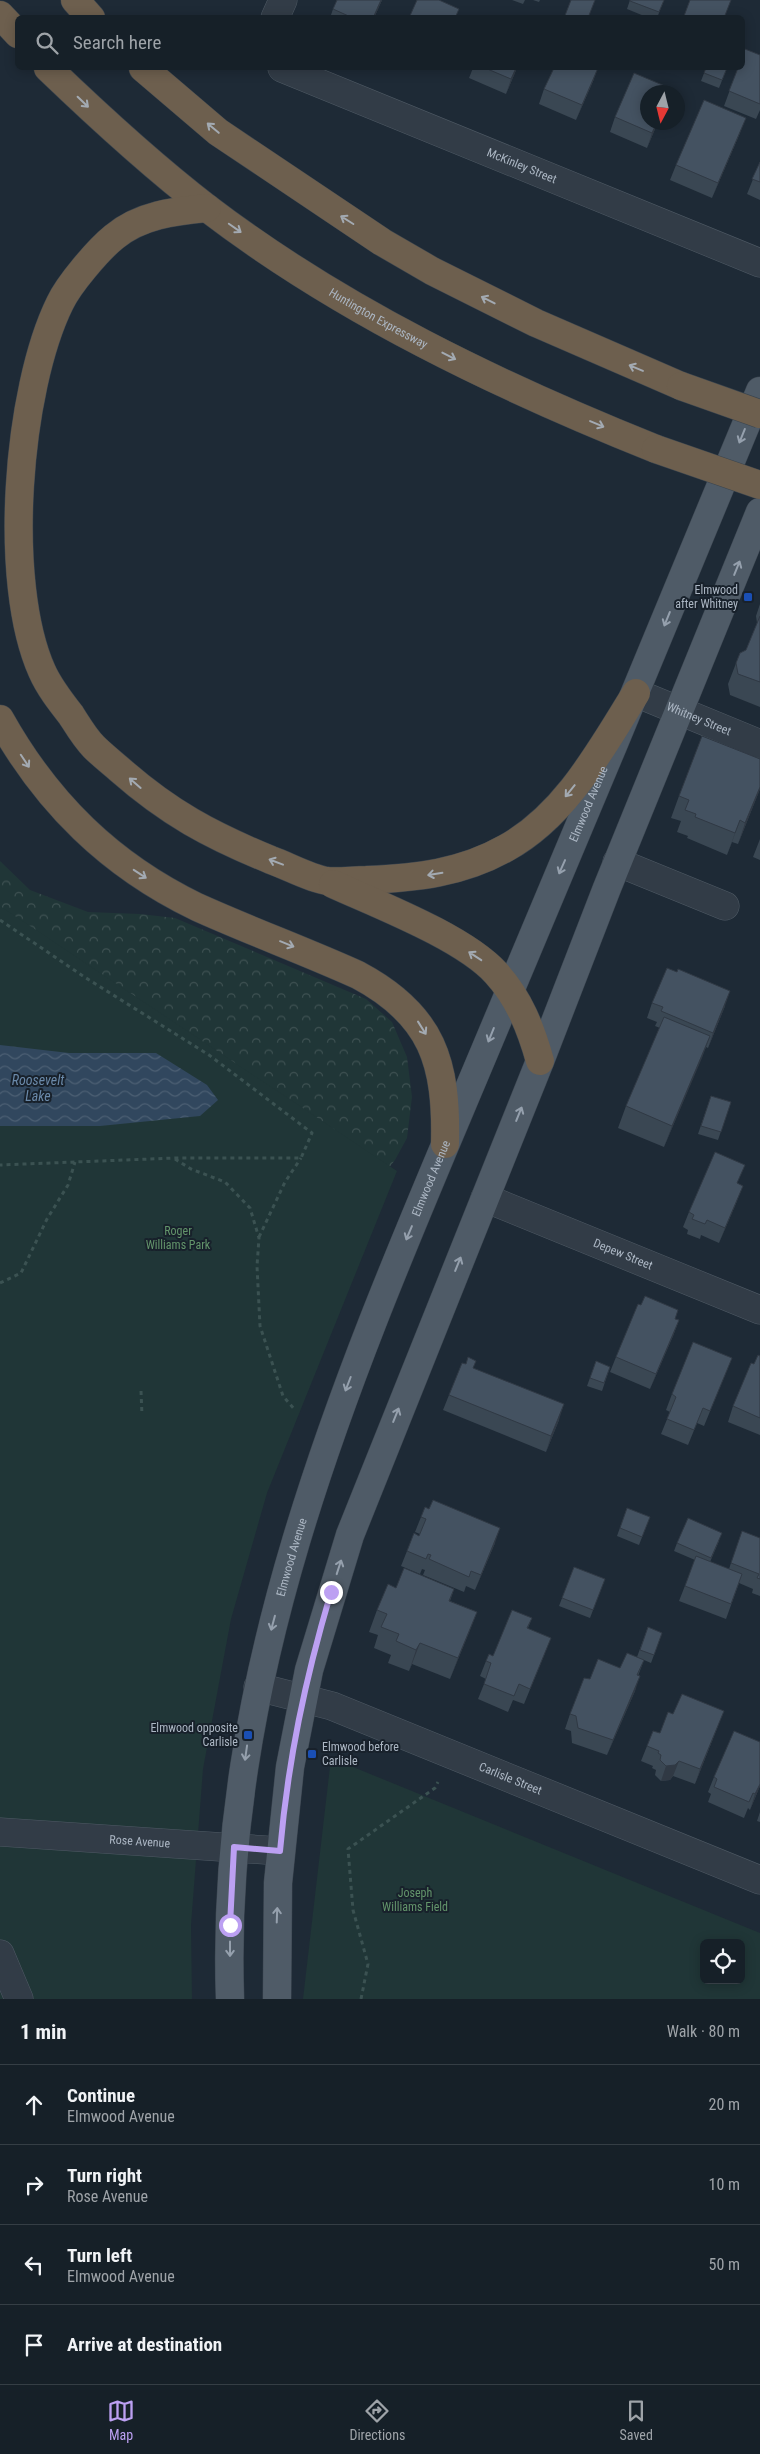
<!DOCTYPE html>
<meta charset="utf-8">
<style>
body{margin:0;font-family:"Roboto Condensed",sans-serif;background:#232d34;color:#f1f3f6}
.controls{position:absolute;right:15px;bottom:15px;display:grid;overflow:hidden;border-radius:8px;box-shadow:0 2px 12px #0003}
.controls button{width:45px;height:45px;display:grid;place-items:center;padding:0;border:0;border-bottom:1px solid #353e45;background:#162028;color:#f1f3f6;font:25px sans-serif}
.compass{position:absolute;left:640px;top:85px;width:45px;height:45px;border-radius:50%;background:#162028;box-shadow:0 2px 12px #0003;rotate:187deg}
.stop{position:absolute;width:15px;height:15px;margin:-11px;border:4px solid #bca0f2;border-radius:50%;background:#fff}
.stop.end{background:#bca0f2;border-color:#fff;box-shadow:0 1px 5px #0008}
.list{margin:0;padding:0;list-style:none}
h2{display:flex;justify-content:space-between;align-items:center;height:65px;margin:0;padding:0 20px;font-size:21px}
h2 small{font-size:16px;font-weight:400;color:#9ea3a8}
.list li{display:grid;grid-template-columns:32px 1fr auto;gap:15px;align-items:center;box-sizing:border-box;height:80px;padding:0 20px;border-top:1px solid #353e45}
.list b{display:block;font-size:19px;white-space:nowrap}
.list p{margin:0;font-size:16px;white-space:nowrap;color:#9ea3a8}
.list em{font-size:16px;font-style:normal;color:#9ea3a8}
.icon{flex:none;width:28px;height:28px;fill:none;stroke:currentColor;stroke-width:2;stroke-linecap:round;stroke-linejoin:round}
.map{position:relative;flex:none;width:760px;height:1999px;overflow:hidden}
.search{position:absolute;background:#162028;box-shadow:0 2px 12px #0003;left:15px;right:15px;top:15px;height:55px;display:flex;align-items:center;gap:12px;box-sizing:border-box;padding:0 18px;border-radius:8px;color:#9ea3a8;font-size:19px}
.sheet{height:385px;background:#162028}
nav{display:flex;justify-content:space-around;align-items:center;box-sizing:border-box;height:70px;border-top:1px solid #353e45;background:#162028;font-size:14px;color:#9ea3a8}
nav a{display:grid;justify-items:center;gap:2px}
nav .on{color:#bca0f2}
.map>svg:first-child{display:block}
.forest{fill:url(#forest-crowns)}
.park{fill:#203637;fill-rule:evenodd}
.water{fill:url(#water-waves)}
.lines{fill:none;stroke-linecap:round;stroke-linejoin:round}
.minor-casing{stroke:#4f5a65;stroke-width:29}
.major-casing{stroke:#3b4550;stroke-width:29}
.highway-casing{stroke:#3a444e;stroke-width:29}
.path{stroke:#3b5252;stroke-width:3;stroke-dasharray:4 4;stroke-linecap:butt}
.minor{stroke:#323c47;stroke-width:28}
.major{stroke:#4f5b67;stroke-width:28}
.highway{stroke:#6d5f4e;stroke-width:28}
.highway-bridge-casing{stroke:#3a444e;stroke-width:29;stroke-linecap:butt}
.highway-bridge{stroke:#6d5f4e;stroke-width:28}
.wall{fill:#3a4753}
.shaded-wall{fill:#303944}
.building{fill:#445261;stroke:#303944}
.oneway{stroke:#a3aab2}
.oneway2{stroke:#95a0ad}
.route{stroke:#bca0f2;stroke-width:6}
.transit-dot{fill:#1a4fb4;stroke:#18212b;stroke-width:2}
.labels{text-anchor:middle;stroke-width:4;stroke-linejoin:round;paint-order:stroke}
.street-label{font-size:12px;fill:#acb7c4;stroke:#18212b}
.poi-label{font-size:12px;fill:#acb7c4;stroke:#18212b;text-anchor:end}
.park-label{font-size:12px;fill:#63956b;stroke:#18212b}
.water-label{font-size:14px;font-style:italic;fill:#6b8aaa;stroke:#18212b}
</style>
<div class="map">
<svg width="760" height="1999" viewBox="0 0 760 1999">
<defs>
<pattern id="forest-crowns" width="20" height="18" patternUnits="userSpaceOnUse" patternTransform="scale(1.25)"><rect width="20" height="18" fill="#203637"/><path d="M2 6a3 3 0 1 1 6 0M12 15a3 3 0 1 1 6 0" fill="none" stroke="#3e5152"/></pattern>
<pattern id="water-waves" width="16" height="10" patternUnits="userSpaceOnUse" patternTransform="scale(1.25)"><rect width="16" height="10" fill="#31475e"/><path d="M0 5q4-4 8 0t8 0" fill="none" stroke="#4c5f73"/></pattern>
</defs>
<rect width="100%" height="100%" fill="#1e2a36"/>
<path class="forest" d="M0,861L30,890L88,912L140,914L175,918L366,999L392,1022L407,1057L412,1097L407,1138L395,1160L378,1182L0,1045Z"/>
<path class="park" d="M0,906L397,1171L267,1493L231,1619L203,1769L191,1925L192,1999H0Z
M331,1758L760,1933V1999H303ZM704,1943H741V1980H704Z"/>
<path class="water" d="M0,1045L69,1053H156L207,1085L218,1100L200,1116L100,1126H0Z"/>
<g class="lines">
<defs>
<g id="minor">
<path d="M275,18L283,0"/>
<path id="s1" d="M282,68L760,263"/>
<path id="s2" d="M636,693L760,744"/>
<path d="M617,862L725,906"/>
<path id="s3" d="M485,1198L760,1310"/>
<path id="s4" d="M258,1687L332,1706L760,1880"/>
<path id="s5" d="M0,1832L280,1851"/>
<path d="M0,1954L19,1999"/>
</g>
<g id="major">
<path id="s6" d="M230,1999C218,1659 358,1353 486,1048C578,829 670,611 760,391"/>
<path d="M277,1999L278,1883L290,1767L309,1670L350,1535L540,1061L607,888L760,512"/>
</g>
<g id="highway">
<path d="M75,0L91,18"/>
<path d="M0,15L18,34"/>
<path id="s7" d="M48,68C99,117 151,165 207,208C342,311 499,386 656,449"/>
<path d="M143,68L218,132L382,242L432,271L536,323L681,386"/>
<path d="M207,208C175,211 140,215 114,237C98,250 69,284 60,303C17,390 2,582 42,671C49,687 60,701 71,715C78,726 85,738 94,747C102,755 111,762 119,769C169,813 210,835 271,860C288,866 309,878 327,881C339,882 354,880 366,880C416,878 462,873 506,848C566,815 601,749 636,693"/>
<path d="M0,719C47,803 110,865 197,907C250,931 305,951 358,975C433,1015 447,1063 445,1144"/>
<path d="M333,884C379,905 463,937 496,973C519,998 531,1029 540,1061"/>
</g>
</defs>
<use href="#minor" class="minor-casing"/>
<use href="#major" class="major-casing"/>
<use href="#highway" class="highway-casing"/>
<path class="path" d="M0,920L86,978L209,1055L312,1133L301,1158H175L0,1165
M175,1159L191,1169L225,1182L250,1208L259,1238L257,1266L260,1326L283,1396L295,1410
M259,1237L285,1182L301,1158
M0,1283L21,1273L47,1219L68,1185L75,1162
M141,1391L142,1415
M361,1999L368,1964L353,1910L348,1849L435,1788L438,1782"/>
<use href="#minor" class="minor"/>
<use href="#major" class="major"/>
<use href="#highway" class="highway"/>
<defs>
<path id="highway-bridge" d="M681,386L760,414
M656,449L760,485"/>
</defs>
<use href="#highway-bridge" class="highway-bridge-casing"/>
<use href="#highway-bridge" class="highway-bridge"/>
</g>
<path class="wall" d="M382,0L374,18H330L333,9Z
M512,0H525L523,4Z
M533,0H540L539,2Z
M630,0H664L657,18H649L627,9Z
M760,55V110L756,119L724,106L738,68Z
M473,68H517L506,94L469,78Z
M706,68H727L719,88L701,81Z
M594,79L576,120L539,104L544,89Z
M615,117L648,122H658L647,148L610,132Z
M740,133L712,198L670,180L676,165Z
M760,162V200L747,194Z
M760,604V707L730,695L728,684L740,653L746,650L757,623L756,616Z
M760,759V789L738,844L732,842L727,855L687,838L688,836L677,832L681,821L671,818L679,796Z
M760,839V860L753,857Z
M652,1003L725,1006L708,1048L706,1047L664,1147L618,1128L626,1106L660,1028L655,1026L657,1022L647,1018Z
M711,1096L731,1102L718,1140L698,1134Z
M737,1201L719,1243L701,1235L700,1239L687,1234L688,1230L683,1227L689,1212Z
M675,1319L679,1320L673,1336L650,1389L610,1372L616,1357Z
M760,1356V1435L728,1422L733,1406L754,1364Z
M732,1358L704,1426L697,1423L688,1445L661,1434L670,1412L666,1410L672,1394Z
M596,1361L610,1367L602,1391L587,1386Z
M473,1368L559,1420L546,1452L443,1410L449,1395Z
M627,1508L650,1517L639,1545L617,1536Z
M421,1517L495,1543L475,1590L466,1586L464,1592L423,1575L425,1570L422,1569L420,1574L401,1566L407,1551L419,1536L420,1534L415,1532Z
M760,1538V1596L752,1593L753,1589L739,1583L726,1619L679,1601L695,1560L674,1551L677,1543L719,1541L710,1562L729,1569L731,1563Z
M574,1567L605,1579L590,1618L559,1606Z
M396,1588L454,1589L450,1601L477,1612L450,1679L412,1664L409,1671L388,1663L391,1655L374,1648L378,1635L369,1632L377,1610Z
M532,1618L528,1628L545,1653L524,1704L513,1700L508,1712L478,1699L486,1679L480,1676L486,1661L493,1656Z
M648,1627L662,1633L651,1663L644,1660L638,1676L635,1691L607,1755L572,1743L571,1731L565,1729L570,1714L590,1679L620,1668L637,1657Z
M718,1726L695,1784L673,1776L670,1780L661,1781L655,1775L656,1770L652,1768L653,1766L641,1761L647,1746L660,1733Z
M760,1742V1786L750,1810L748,1808L744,1818L708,1802L711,1794L708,1792L714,1777Z
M760,1812V1822L757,1821Z"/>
<path class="shaded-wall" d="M381,0H382L374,18H373Z
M516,68H517L506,94L511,79Z
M598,68L594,79L576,120L582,105Z
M746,118L740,133L712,198L718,183Z
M657,122H658L647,148L652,133Z
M760,787V789L738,844L745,823Z
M740,820L732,842L727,855L735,833Z
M730,991L725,1006L708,1048L713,1033Z
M710,1036L702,1058L664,1147L672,1126Z
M743,1186L737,1201L719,1243L725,1228Z
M679,1320L673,1336L650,1389L656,1374Z
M564,1404L559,1420L546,1452L551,1436Z
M500,1528L495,1543L475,1590L481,1575Z
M477,1612L469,1633L450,1679L458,1658Z
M420,1643L412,1664L409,1671L416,1650Z
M640,1676L635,1691L607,1755L613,1740Z
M724,1711L718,1726L695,1784L700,1769Z
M679,1761L673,1776L670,1780L661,1781L666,1766Z
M760,1784V1786L750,1810L755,1794Z"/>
<path class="building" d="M337,0H381L373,18H353L333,9Z
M417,0H439L459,9L455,18H409Z
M571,0H595L588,18H564Z
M630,0H664L659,12L630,1Z
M690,0H731L724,18H688L684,16Z
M745,49L760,55V104L729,91L738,68H742V57Z
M485,68H516L511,79Z
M554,68H598L582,105L544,89Z
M706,68H727L722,80L704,73Z
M634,73L672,89L670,92H648V122H657L652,133L615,117Z
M704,100L746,118L718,183L676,165Z
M760,162V182L752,179Z
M760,616V682L738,674L736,663L740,653L746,650Z
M702,736L760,759V787L745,823L740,820L735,833L695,817L696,814L685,810L689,800L679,796Z
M667,968L677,972L678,969L730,991L713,1033L661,1011L663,1007L652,1003Z
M664,1017L710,1036L672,1126L626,1106Z
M711,1096L731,1102L721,1132L701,1126Z
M715,1152L745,1165L737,1183L743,1186L725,1228L707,1220L705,1224L692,1219L694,1215L689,1212Z
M645,1296L678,1310L675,1319L679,1320L656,1374L616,1357L638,1304L641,1305Z
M693,1342L732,1358L710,1411L703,1408L694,1430L667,1419L676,1397L672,1394Z
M758,1355L760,1356V1418L733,1406L751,1363L754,1364Z
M468,1357L476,1361L473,1368L564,1404L551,1436L449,1395L462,1363L466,1364Z
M596,1361L610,1367L604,1383L590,1378Z
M433,1500L500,1528L481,1575L471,1571L469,1577L429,1559L431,1555L428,1554L426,1559L407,1551L414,1533L419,1536L426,1519L421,1517L425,1507L429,1509Z
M627,1508L650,1517L642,1537L620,1528Z
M688,1518L722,1533L711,1558L677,1543Z
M742,1531L760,1538V1579L757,1578L759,1574L731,1563Z
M696,1556L742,1574L731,1604L685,1586Z
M574,1567L605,1579L593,1610L562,1598Z
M404,1568L454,1589L449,1601L477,1612L458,1658L420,1643L416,1650L396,1641L399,1634L381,1627L387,1614L377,1610L388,1584L396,1588Z
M512,1610L532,1618L527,1628L551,1638L530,1689L519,1684L514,1696L484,1684L491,1663L486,1661L489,1654L493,1656Z
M648,1627L662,1633L654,1655L640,1650Z
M627,1653L644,1660L637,1675L640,1676L613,1740L578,1728L576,1716L570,1714L584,1678L590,1679L598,1659L620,1668Z
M682,1694L724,1711L700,1769L679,1761L675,1765L666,1766L660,1760L661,1755L658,1753L659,1751L647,1746L653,1731L660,1733L668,1712L673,1714Z
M734,1731L760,1742V1784L755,1794L753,1793L749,1802L714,1787L717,1779L714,1777Z"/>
<defs><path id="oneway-shaft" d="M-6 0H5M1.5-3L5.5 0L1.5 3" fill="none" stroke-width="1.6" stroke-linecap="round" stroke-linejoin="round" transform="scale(1.25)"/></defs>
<g class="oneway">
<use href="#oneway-shaft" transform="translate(83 102) rotate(44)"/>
<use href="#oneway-shaft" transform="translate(213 128) rotate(-140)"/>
<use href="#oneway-shaft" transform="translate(347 220) rotate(-148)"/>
<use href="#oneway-shaft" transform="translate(235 228) rotate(35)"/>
<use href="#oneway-shaft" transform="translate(488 300) rotate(-153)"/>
<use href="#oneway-shaft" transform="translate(449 356) rotate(27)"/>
<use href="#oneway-shaft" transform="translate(636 368) rotate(-157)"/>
<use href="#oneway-shaft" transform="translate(597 424) rotate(23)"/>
<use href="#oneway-shaft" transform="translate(25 761) rotate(56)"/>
<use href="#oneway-shaft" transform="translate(135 783) rotate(-139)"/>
<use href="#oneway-shaft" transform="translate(570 791) rotate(129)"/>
<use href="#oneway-shaft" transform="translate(276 862) rotate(-159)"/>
<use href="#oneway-shaft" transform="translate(140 874) rotate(33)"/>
<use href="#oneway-shaft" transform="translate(435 874) rotate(171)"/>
<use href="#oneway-shaft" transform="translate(287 944) rotate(22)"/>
<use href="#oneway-shaft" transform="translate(475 956) rotate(-147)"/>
<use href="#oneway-shaft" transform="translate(422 1028) rotate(58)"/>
</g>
<g class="oneway2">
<use href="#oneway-shaft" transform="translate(742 436) rotate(112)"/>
<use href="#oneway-shaft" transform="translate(737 568) rotate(-68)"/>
<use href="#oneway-shaft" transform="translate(667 619) rotate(112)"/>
<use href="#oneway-shaft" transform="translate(562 867) rotate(114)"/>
<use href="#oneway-shaft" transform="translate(491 1035) rotate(112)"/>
<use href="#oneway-shaft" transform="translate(519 1114) rotate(-68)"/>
<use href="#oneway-shaft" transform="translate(409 1233) rotate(113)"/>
<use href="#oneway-shaft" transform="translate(458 1264) rotate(-68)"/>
<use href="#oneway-shaft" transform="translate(348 1384) rotate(111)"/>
<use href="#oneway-shaft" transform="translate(396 1415) rotate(-68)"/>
<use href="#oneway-shaft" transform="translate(339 1567) rotate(-72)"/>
<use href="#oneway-shaft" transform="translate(273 1623) rotate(105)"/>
<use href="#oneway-shaft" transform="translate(246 1753) rotate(98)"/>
<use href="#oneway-shaft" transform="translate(277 1915) rotate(-88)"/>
<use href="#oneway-shaft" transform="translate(230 1949) rotate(90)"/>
</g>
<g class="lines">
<path class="route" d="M230,1925L234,1847L280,1851C288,1760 305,1680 331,1592"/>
</g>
<g class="transit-dot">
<rect x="743" y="592" width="10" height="10" rx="2.5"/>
<rect x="243" y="1730" width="10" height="10" rx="2.5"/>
<rect x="307" y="1749" width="10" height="10" rx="2.5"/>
</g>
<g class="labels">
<g class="street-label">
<text dy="4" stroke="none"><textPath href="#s1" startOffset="259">McKinley Street</textPath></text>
<text dy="4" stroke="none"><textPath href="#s7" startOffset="416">Huntington Expressway</textPath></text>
<text dy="4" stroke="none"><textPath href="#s2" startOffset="68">Whitney Street</textPath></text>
<text dy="4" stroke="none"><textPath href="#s6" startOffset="1258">Elmwood Avenue</textPath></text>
<text dy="4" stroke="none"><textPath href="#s6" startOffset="852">Elmwood Avenue</textPath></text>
<text dy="4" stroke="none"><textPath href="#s3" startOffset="149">Depew Street</textPath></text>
<text dy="4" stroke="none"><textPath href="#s6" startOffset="448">Elmwood Avenue</textPath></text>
<text dy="4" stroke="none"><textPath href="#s4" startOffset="269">Carlisle Street</textPath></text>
<text dy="4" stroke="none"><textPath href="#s5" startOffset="140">Rose Avenue</textPath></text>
</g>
<g class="poi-label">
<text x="738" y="594">Elmwood<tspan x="738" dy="14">after Whitney</tspan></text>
<text x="238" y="1732">Elmwood opposite<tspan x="238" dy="14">Carlisle</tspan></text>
<text x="322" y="1751" text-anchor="start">Elmwood before<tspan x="322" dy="14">Carlisle</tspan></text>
</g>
<g class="park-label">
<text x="178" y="1235">Roger<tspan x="178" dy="14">Williams Park</tspan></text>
<text x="415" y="1897">Joseph<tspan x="415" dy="14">Williams Field</tspan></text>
</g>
<g class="water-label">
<text x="38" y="1085">Roosevelt<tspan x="38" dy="16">Lake</tspan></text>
</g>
</g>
</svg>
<div class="controls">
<button><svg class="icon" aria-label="locate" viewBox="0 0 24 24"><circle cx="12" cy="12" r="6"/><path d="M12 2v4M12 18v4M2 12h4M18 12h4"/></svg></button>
</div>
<svg class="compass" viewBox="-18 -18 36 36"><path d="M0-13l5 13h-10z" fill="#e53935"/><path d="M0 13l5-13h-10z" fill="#9ea3a8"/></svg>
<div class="stop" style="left:230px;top:1925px"></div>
<div class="stop end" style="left:331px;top:1592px"></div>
<div class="search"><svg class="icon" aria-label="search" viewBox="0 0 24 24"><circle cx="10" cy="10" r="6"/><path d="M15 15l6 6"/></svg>Search here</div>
</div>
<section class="sheet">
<h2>1 min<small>Walk · 80 m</small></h2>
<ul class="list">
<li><svg class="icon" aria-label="ahead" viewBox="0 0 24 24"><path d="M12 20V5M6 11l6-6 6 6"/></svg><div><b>Continue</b><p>Elmwood Avenue</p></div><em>20 m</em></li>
<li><svg class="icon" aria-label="right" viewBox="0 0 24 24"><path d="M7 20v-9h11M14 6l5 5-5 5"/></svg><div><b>Turn right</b><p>Rose Avenue</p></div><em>10 m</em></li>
<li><svg class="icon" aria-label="left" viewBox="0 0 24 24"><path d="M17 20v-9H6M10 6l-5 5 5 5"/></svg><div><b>Turn left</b><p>Elmwood Avenue</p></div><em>50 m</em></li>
<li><svg class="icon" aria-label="arrive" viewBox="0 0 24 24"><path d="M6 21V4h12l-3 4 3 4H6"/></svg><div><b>Arrive at destination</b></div></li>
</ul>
</section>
<nav>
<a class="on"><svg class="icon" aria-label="map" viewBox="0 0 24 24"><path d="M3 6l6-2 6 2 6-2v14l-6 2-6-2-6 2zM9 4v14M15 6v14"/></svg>Map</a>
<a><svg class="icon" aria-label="directions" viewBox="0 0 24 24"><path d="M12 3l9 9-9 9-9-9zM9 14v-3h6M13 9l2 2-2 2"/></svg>Directions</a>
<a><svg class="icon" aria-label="saved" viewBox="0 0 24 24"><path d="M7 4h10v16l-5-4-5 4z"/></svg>Saved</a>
</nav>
